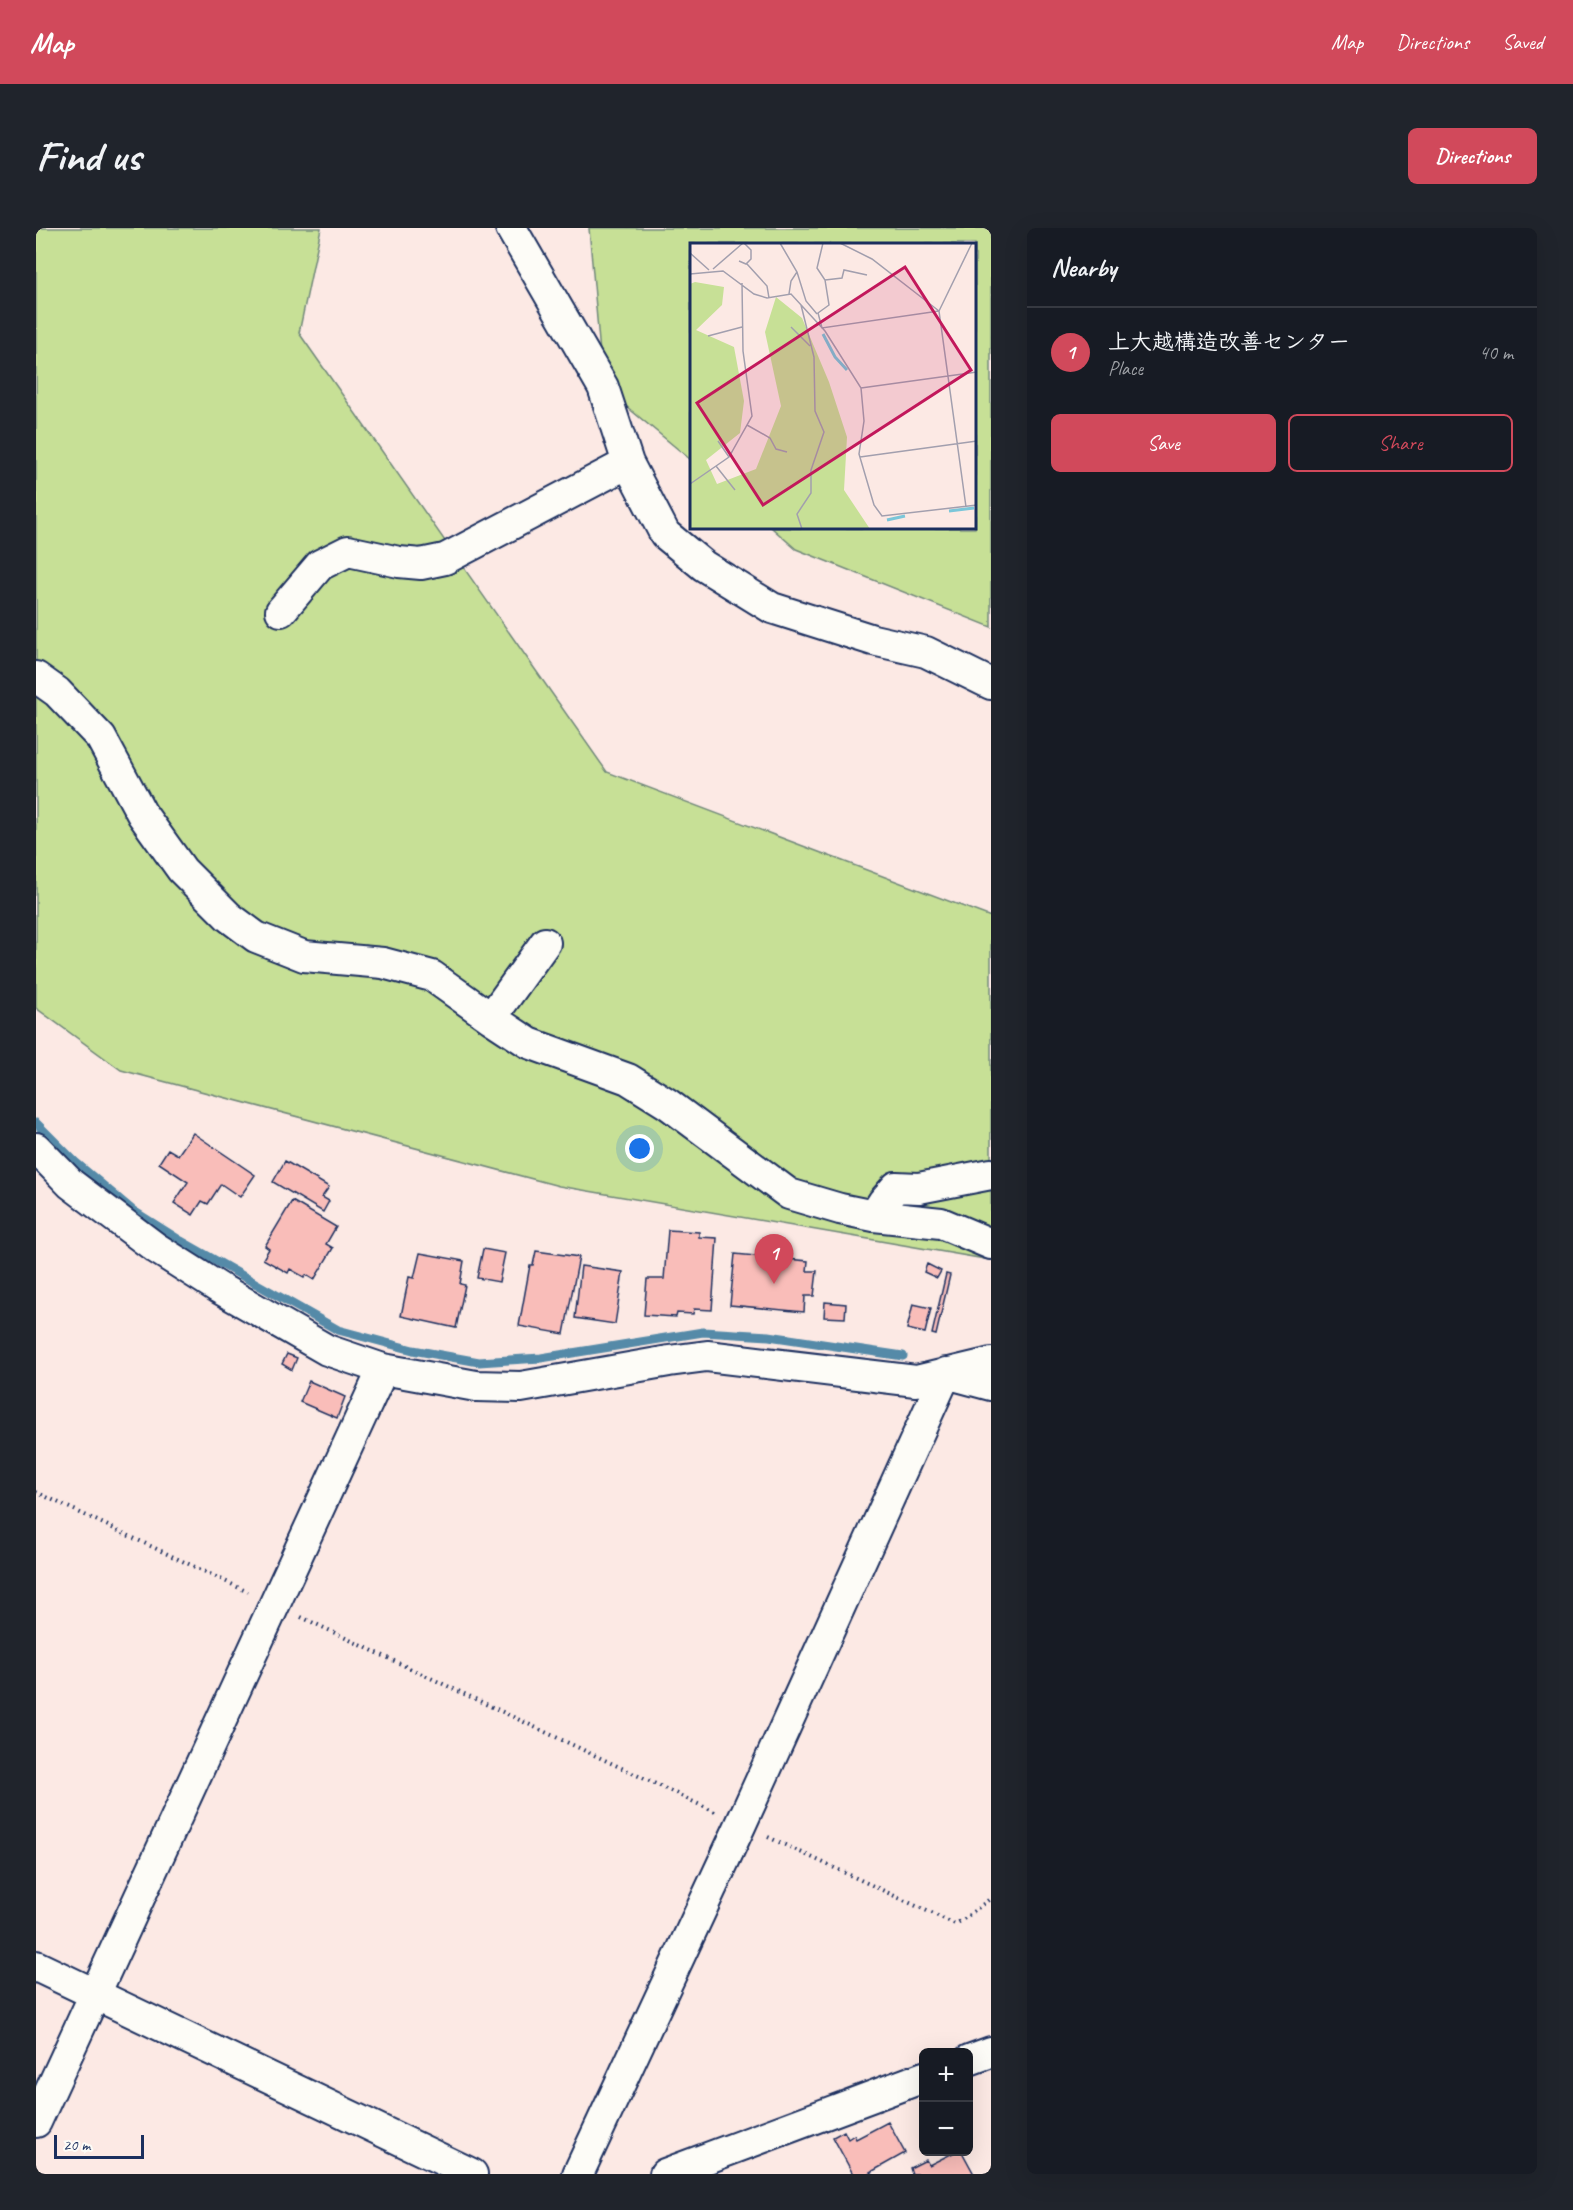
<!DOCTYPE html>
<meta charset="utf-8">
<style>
body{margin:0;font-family:Caveat,"Klee One",sans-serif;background:#20242c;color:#f1f3f6}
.controls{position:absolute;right:18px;bottom:18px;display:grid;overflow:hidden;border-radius:9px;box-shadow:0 6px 24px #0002}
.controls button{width:54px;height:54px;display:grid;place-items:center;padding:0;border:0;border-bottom:2px solid #363941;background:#171b24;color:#f1f3f6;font:30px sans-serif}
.scale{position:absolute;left:18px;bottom:15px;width:90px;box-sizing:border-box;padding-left:6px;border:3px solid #1b2f5e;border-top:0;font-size:16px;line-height:21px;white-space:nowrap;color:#1b2f5e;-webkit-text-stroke:4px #fdfcf7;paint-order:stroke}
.you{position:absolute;left:604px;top:921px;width:21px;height:21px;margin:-15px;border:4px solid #fff;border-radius:50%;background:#1a73e8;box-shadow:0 0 0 9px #1a73e833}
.badge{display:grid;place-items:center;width:39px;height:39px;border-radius:50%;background:#d1495b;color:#fff;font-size:20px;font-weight:700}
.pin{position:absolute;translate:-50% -50px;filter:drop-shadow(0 2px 3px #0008)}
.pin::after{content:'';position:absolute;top:32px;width:21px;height:18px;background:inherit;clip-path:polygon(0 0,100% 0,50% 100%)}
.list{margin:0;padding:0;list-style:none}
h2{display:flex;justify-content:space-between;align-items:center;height:78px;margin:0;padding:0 24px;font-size:26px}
h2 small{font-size:20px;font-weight:400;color:#9ea1a6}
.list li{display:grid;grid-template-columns:39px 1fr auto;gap:18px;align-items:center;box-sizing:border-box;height:90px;padding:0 24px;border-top:2px solid #363941}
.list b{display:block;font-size:22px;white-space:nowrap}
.list p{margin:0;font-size:20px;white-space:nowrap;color:#9ea1a6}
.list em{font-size:20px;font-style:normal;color:#9ea1a6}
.actions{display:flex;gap:12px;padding:18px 24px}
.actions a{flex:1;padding:14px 0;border:2px solid #d1495b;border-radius:9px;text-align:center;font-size:21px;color:#d1495b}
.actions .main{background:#d1495b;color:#fff}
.map{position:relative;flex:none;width:955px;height:1946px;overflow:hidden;border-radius:9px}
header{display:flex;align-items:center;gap:36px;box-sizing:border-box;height:84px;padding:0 30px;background:#d1495b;color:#fff}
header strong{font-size:28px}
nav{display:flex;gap:33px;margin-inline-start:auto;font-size:21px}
.intro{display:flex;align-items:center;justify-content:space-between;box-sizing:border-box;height:144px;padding:0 36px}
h1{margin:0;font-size:42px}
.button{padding:15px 27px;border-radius:9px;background:#d1495b;color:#fff;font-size:21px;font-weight:700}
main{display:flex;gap:36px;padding:0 36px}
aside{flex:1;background:#171b24;border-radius:9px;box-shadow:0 6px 24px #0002}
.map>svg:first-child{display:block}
.green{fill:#c7e096;stroke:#71887a;stroke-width:1.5}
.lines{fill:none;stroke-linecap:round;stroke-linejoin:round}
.stream{stroke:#548aa8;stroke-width:9}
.building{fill:#f9bdb9;stroke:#1b2f5e;stroke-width:1.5}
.street-casing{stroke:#1b2f5e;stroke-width:34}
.path{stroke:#1b2f5e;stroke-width:4;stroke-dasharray:1.5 4.5;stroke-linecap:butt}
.street{stroke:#fdfcf7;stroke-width:30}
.inset-river{fill:none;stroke:#7ac6d9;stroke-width:3}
.inset-road{fill:none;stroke:#a29fae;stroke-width:1.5}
.view{fill:#c2185b;fill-opacity:0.15;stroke:#c2185b;stroke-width:3}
.inset-edge{fill:none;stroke:#1b2f5e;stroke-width:3}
</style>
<header>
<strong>Map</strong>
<nav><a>Map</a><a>Directions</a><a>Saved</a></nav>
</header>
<div class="intro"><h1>Find us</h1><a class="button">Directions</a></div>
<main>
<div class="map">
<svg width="955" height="1946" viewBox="0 0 955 1946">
<rect width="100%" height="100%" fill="#fce9e4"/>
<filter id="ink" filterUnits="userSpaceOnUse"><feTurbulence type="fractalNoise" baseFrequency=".0167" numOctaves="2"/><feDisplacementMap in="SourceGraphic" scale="12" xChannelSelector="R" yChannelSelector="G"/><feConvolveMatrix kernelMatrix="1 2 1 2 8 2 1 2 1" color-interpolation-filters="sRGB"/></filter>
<g filter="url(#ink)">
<path class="green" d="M0,0H285L263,105L571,544L955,689V1032L523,958L85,842L0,780Z
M553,0H955V399L760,321L736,300H939V16H655V232L567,159Z"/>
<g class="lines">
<path class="stream" d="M0,895L39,934L96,982L145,1013L302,1102L377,1122L443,1134L505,1130L667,1104L733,1108L867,1128"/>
</g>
<path class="building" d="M157,905L219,947L204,969L185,956L172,976L166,973L157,987L138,975L152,954L123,935L132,921L142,927Z
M249,933L293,959L286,969L293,973L287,984L237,954Z
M256,973L300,999L290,1016L297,1020L278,1052L270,1047L268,1049L254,1041L252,1045L227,1031L233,1021L229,1018Z
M632,1002L663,1004V1009L681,1010L676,1082L658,1081L657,1086L641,1085L640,1089L608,1087L611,1051H628Z
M447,1021L469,1025L463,1054L441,1050Z
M500,1023L543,1029L528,1106L483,1098L494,1037H497Z
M384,1025L428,1033L424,1056L429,1057L420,1100L365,1088L373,1049L378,1050Z
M699,1026L772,1033L771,1043H781L778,1068H769L768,1084L694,1077Z
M891,1036L905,1043L901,1050L888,1044Z
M545,1038L587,1044L579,1096L539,1090Z
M910,1046L914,1047L900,1107L896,1106Z
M789,1074L810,1076L809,1090L788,1089Z
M877,1076L895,1080L889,1105L871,1101Z
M251,1126L261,1130L256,1142L246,1136Z
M273,1153L309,1169L301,1190L264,1174Z
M852,1894L869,1925L835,1944L837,1946H817L797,1909L808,1903L812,1911L818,1907L820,1911Z
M919,1924H926L938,1946H876L874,1940L890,1932L893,1937Z"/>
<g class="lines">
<defs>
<path id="street" d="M475,0L567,159L592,235L629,306L668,338L736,380L837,412L890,424L955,456
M245,383L284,337L312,323L363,334L385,336L409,331L592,235
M0,449L21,464L65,510L106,586L146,642L193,689L220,709L268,728L347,735L396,748L455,790L493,815L592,851L632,876L753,966L804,981L838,988L905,995L955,1016
M455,790L509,715
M0,920L35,956L120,1020L183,1060L291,1122L347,1141L440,1158L485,1159L633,1133L671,1128L880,1153L955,1135
M838,988L847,974L860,959L883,960L955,946
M0,1738L436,1946
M933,1832L955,1824
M0,1894L347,1141
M542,1946L705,1596L910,1145L955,1157
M629,1946L888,1849"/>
</defs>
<use href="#street" class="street-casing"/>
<path class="path" d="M0,1264L212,1364
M265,1389L679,1584
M732,1609L919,1696L925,1693L955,1670"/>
<use href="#street" class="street"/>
</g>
</g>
<g transform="translate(654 15)">
<rect width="286" height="286" fill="#fce9e4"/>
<path d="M5,39L34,44L32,62L6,87L44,104L54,158L50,190L16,217L27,241L66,226L91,163L75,89L86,54L112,75L139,139L157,194L154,247L180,286H0V41Z" fill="#c7e096"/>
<path class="inset-river" d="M133,91L145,114L157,127M259,268L284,265M197,277L215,273"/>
<path class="inset-road" d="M90,0L107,29L116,58L127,71M133,0L127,25L135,37L139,62L128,70L132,85L249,68M150,0L182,16L249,68M0,10L19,27M49,18L56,21L61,16V7L54,0M57,21L77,43L79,55M23,26L53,0M0,31L33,28L64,51L77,55L101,51L135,88L171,145L174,178L169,211L184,262L192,273L287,262M135,37L152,35L154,27L177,32M99,51L101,38L107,29M111,62L124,114L125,168L134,189L121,227V250L107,271L112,286M101,84L120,103M18,93L52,84M171,145L287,129M57,182L80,195L86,206L97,209M28,198L39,214M170,214L287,198M26,223L45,247M0,241L39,214L62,173L53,108L52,40M276,264L249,68L282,0"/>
<path class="view" d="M215,24L281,127L73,262L7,160Z"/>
<rect width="286" height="286" class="inset-edge"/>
</g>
</svg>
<div class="controls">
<button>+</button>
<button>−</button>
</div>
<div class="scale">20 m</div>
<div class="you"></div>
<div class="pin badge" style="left:738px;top:1056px">1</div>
</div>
<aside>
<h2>Nearby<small></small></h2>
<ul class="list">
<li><span class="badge">1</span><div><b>上大越構造改善センター</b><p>Place</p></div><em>40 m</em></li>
</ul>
<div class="actions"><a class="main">Save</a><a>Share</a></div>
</aside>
</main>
